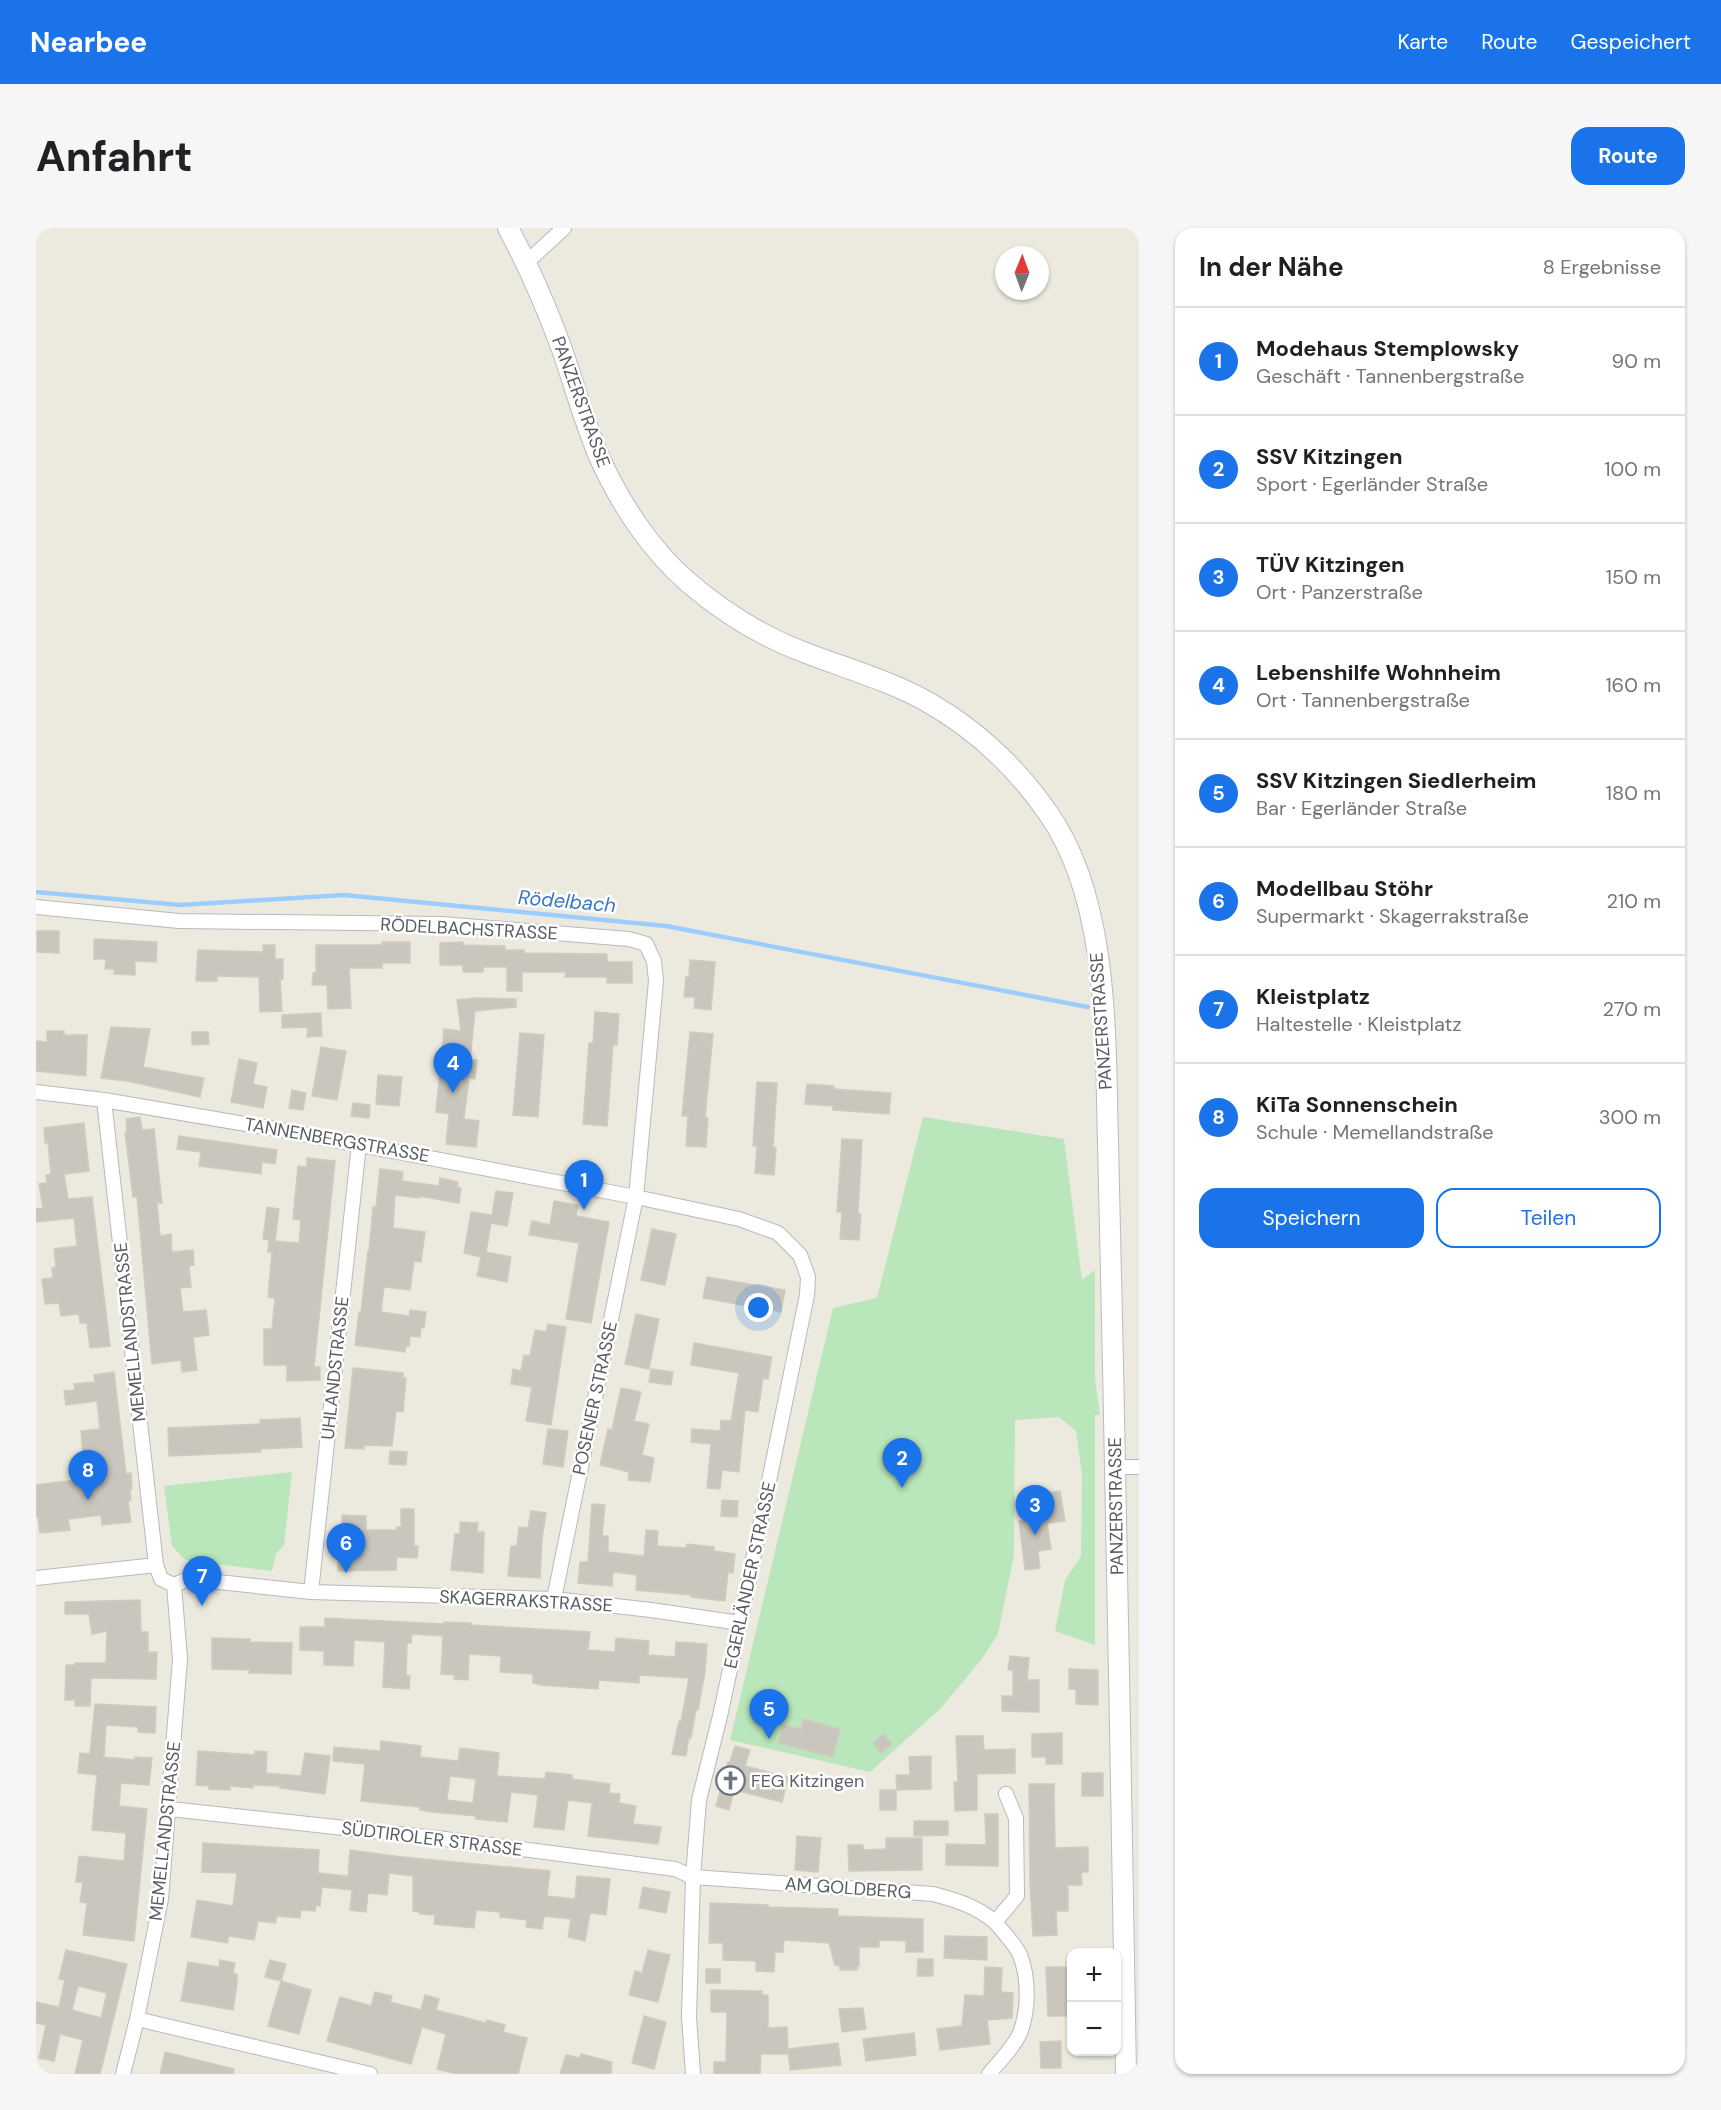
<!DOCTYPE html>
<html lang="de">
<meta charset="utf-8">
<style>
body{margin:0;font-family:"DM Sans",sans-serif;background:#f6f6f6;color:#202124}
.controls{position:absolute;right:18px;bottom:18px;display:grid;overflow:hidden;border-radius:12px;box-shadow:0 2px 4px #0004}
.controls button{width:54px;height:54px;display:grid;place-items:center;padding:0;border:0;border-bottom:2px solid #e0e0e0;background:#fff;color:#202124;font:30px sans-serif}
.compass{position:absolute;left:959px;top:18px;width:54px;height:54px;border-radius:50%;background:#fff;box-shadow:0 2px 4px #0004;rotate:1deg}
.you{position:absolute;left:723px;top:1080px;width:21px;height:21px;margin:-15px;border:4px solid #fff;border-radius:50%;background:#1a73e8;box-shadow:0 0 0 9px #1a73e833}
.badge{display:grid;place-items:center;width:39px;height:39px;border-radius:50%;background:#1a73e8;color:#fff;font-size:20px;font-weight:700}
.pin{position:absolute;translate:-50% -50px;filter:drop-shadow(0 2px 3px #0008)}
.pin::after{content:'';position:absolute;top:32px;width:21px;height:18px;background:inherit;clip-path:polygon(0 0,100% 0,50% 100%)}
.list{margin:0;padding:0;list-style:none}
h2{display:flex;justify-content:space-between;align-items:center;height:78px;margin:0;padding:0 24px;font-size:26px}
h2 small{font-size:20px;font-weight:400;color:#757577}
.list li{display:grid;grid-template-columns:39px 1fr auto;gap:18px;align-items:center;box-sizing:border-box;height:108px;padding:0 24px;border-top:2px solid #e0e0e0}
.list b{display:block;font-size:22px;white-space:nowrap}
.list p{margin:0;font-size:20px;white-space:nowrap;color:#757577}
.list em{font-size:20px;font-style:normal;color:#757577}
.actions{display:flex;gap:12px;padding:18px 24px}
.actions a{flex:1;padding:14px 0;border:2px solid #1a73e8;border-radius:18px;text-align:center;font-size:21px;color:#1a73e8}
.actions .main{background:#1a73e8;color:#fff}
.map{position:relative;flex:none;width:1103px;height:1846px;overflow:hidden;border-radius:18px}
header{display:flex;align-items:center;gap:36px;box-sizing:border-box;height:84px;padding:0 30px;background:#1a73e8;color:#fff}
header strong{font-size:28px}
nav{display:flex;gap:33px;margin-inline-start:auto;font-size:21px}
.intro{display:flex;align-items:center;justify-content:space-between;box-sizing:border-box;height:144px;padding:0 36px}
h1{margin:0;font-size:42px}
.button{padding:15px 27px;border-radius:18px;background:#1a73e8;color:#fff;font-size:21px;font-weight:700}
main{display:flex;gap:36px;padding:0 36px}
aside{flex:1;background:#fff;border-radius:18px;box-shadow:0 2px 4px #0004}
.map>svg:first-child{display:block}
.green{fill:#b9e6bb}
.lines{fill:none;stroke-linecap:round;stroke-linejoin:round}
.stream{stroke:#9bceff;stroke-width:4.5}
.building{fill:#c9c6be;stroke:#d1cbbd;stroke-width:1.5;fill-rule:evenodd}
.minor-casing{stroke:#b7b9bf;stroke-width:16}
.secondary-casing{stroke:#b8bbc2;stroke-width:22}
.minor{stroke:#fff;stroke-width:14}
.secondary{stroke:#fff;stroke-width:20}
.labels{text-anchor:middle;stroke-width:5;stroke-linejoin:round;paint-order:stroke}
.street-label{font-size:18px;fill:#585b61;stroke:#fff}
.worship-label{font-size:18px;fill:#5b616d;stroke:#fff;text-anchor:start}
.water-label{font-size:20px;font-style:italic;fill:#3977c7;stroke:#fff}
</style>
<header>
<strong>Nearbee</strong>
<nav><a>Karte</a><a>Route</a><a>Gespeichert</a></nav>
</header>
<div class="intro"><h1>Anfahrt</h1><a class="button">Route</a></div>
<main>
<div class="map">
<svg width="1103" height="1846" viewBox="0 0 1103 1846">
<rect width="100%" height="100%" fill="#eceade"/>
<path class="green" d="M887,889L1028,911L1046,1052L1059,1042V1151L1064,1187H1059V1417L1019,1403L1029,1352L1045,1328L1046,1247L1040,1203L1023,1189L979,1192L978,1327L962,1406L945,1432L904,1481L834,1544L694,1512L797,1080L841,1070Z
M256,1244L248,1317L240,1326L236,1343L149,1332L136,1318L128,1258Z"/>
<g class="lines">
<path class="stream" d="M0,664L144,677L308,667L630,698L1052,779"/>
</g>
<path class="building" d="M1,703H23V725L1,724Z
M58,711L121,714L120,734L99,733V747L78,746V741H69L70,731H58Z
M346,714H374V735H346V740H313L315,780L292,781L291,757H276L277,745H280V717H346Z
M427,714V717L469,718V722H488V725L571,726V734H596V755H571V749H529L530,744H486V763H471V739H447V744H427V737H404V715Z
M227,717H239V731H247V751H244L246,783L224,784L223,749L181,748V753H160L162,722L227,724Z
M654,732L679,734L675,782L658,780L659,769H648L650,749H653Z
M440,770L480,771V779L439,783L434,832H441L439,851L433,850L428,891L443,893L440,919L410,916L413,886L400,884L408,801L425,803L421,772Z
M559,784L583,786L581,817H577L571,898L547,896L553,815H557Z
M285,785L286,808L271,809L272,799L246,800V787Z
M75,799L114,801L107,839L168,850L164,869L91,853L65,850Z
M11,803H28V807H51L50,848L0,843V813L11,814Z
M156,804H172L173,816L156,817Z
M654,804L677,806L669,890H672L670,919L650,918L652,888H646Z
M484,805L508,807L502,889L477,887Z
M285,819L310,823L301,872L276,868Z
M203,831L221,835L217,856L231,859L227,880L195,874Z
M342,847L366,849L363,878L340,876Z
M721,854L741,855L737,919L740,920L738,947L719,945L721,918H717Z
M771,856L798,858V861L855,865L853,886L797,882V878L769,876Z
M256,862L270,865L267,882L253,880Z
M317,875L334,877L333,890L315,888Z
M104,889L106,902L118,901L126,975H121L124,1008L135,1006L136,1024L157,1022L158,1037L153,1038L155,1059L144,1060L147,1084L170,1082L173,1107L157,1109L161,1142L146,1144L145,1132L116,1136L101,969H97L89,904H91L90,891Z
M48,895L53,943L28,946L32,971L56,969L74,1118L54,1120L51,1095H44L43,1086L25,1088L23,1075L9,1076L6,1051L17,1050L16,1040L20,1039L18,1021L41,1018L38,990L0,994V981L7,980L3,956L11,955L10,947L15,946L12,915H9L8,900Z
M143,908L241,922L239,936L226,934L225,946L163,938L165,924L141,921Z
M806,911L826,912L822,986H825L823,1012L804,1011L806,984H801Z
M271,930L299,933L278,1139H284V1152L251,1153V1137H228V1101H236L239,1070L232,1069L236,1024H232L233,1012L227,1011L231,979L243,981L239,1013L263,1015L265,992L257,991L262,938L271,939Z
M344,941L367,944L366,953L403,958L404,950L422,954L421,959L425,960L423,975L384,968V970L359,967L357,1000L389,1004L385,1034L378,1033L374,1062L348,1059L345,1084L373,1088L374,1082L390,1084L388,1100L385,1099L384,1109L374,1108L373,1118H370L369,1124L319,1117L323,1084H325L332,1023H333L337,979H340Z
M460,963L477,965L471,998L455,995L450,1024L475,1029L471,1054L441,1048L445,1029L428,1025L435,984L456,987Z
M518,973L542,977L540,988L573,994L555,1095L530,1091L543,1015L493,1007L496,993L514,997Z
M616,1001L640,1006L629,1057L605,1052Z
M671,1049L749,1062L745,1084L667,1070Z
M600,1086L623,1091L613,1141L589,1136Z
M512,1096L530,1099L515,1197L490,1193L496,1159L475,1156L477,1141L485,1143L488,1127L494,1128L499,1102L510,1104Z
M658,1115L736,1129L732,1151L727,1150L722,1184L709,1182L703,1244L686,1242L684,1261L671,1260L675,1216L655,1214L656,1201L684,1203L685,1192L695,1193L703,1145L655,1137Z
M317,1140L367,1145V1150H370L367,1184L360,1183L356,1218L328,1217V1221L309,1220Z
M615,1141L637,1144L635,1157L613,1154Z
M78,1144L90,1246L95,1245L96,1261L94,1262L95,1272L92,1273L95,1294L66,1297L65,1287L32,1291L34,1302L4,1305L2,1289H0V1257L57,1250L54,1226L47,1227L45,1203L64,1201L61,1173L30,1177L28,1163L39,1162L38,1156L59,1154L58,1147Z
M585,1160L605,1164L598,1193L613,1196L606,1227L618,1230L614,1254L592,1252L593,1244L564,1237L572,1201L576,1202Z
M264,1190L266,1219L225,1221V1224L133,1228L132,1200L224,1196V1192Z
M512,1201L532,1203L527,1239L507,1236Z
M354,1223L371,1224L370,1237L353,1236Z
M1024,1263L1029,1293L1011,1295L1015,1321L1002,1323L1004,1340L989,1342L983,1293L997,1291L994,1267Z
M686,1272L702,1273L701,1289L685,1288Z
M556,1276L569,1277L566,1308H572V1324L608,1328L610,1302L622,1303L621,1318L650,1320L651,1316L678,1319V1323L699,1326L697,1345L692,1344L689,1373L655,1369V1367L600,1362L601,1347L577,1344L576,1358L542,1355L544,1334H552Z
M365,1281H378V1318H382L381,1330L361,1329L360,1342L302,1343V1316H306V1287L330,1288V1302H361V1299H365Z
M495,1283L510,1285L506,1311L504,1350L472,1348L475,1318H481L483,1299L492,1300Z
M424,1294L442,1295L441,1304H448L447,1345L415,1342L419,1306H424Z
M104,1372L105,1404H112V1424H121L120,1451L55,1450L54,1478H39V1472H29L30,1437H39V1435H70L71,1403L56,1406L53,1386H29V1374Z
M289,1390L408,1396V1394L435,1395V1397L554,1404L552,1422L579,1424L580,1410L613,1413L612,1427L639,1429L640,1414L671,1416L669,1444L662,1482L660,1481L655,1510L653,1509L650,1528L636,1526L643,1493L645,1494L653,1450L603,1447V1455L563,1452L562,1461L504,1457L497,1455V1446L464,1444L465,1428L433,1426L432,1452L418,1451L419,1447L405,1446L407,1408L376,1406L375,1415H371L370,1447L374,1448L373,1461L347,1459L349,1414L318,1412L317,1438L288,1437V1423L264,1422V1399H289Z
M176,1410L214,1411V1414L256,1415L255,1446L213,1445L214,1442L176,1441Z
M974,1428L993,1430L991,1452H1003V1484L966,1483V1468H977V1442H972Z
M1033,1441L1062,1442V1477L1040,1476V1461H1033Z
M59,1476L120,1479L119,1505L102,1504V1499L70,1497L68,1529L99,1532V1529L116,1530L113,1557L85,1555L83,1578L111,1581L98,1713L47,1707L51,1675L44,1674L47,1654H40L43,1628L88,1633L90,1605L56,1602L61,1547L42,1545L44,1525L54,1526Z
M767,1491L804,1501L797,1529L742,1515L747,1497L765,1501Z
M1026,1505V1536H1010V1529H996V1506Z
M847,1506L856,1516L845,1525L837,1515Z
M920,1508H947L948,1522L979,1521V1545L941,1546V1582L919,1583L918,1554H922Z
M345,1513L385,1518L384,1529L422,1533L424,1520L463,1525L461,1548L509,1551L510,1544L536,1547V1551L574,1556L573,1565L584,1566L583,1575L600,1578L597,1596L625,1599L622,1616L552,1608L556,1575L532,1572L528,1602L498,1599L502,1567L475,1564L471,1594L440,1591V1588L397,1584L384,1582V1579L325,1573L329,1536L297,1533L298,1519L344,1523ZM414,1548L440,1551L437,1575L411,1572Z
M699,1518L714,1522L709,1538L752,1549L746,1574L698,1562L693,1582L680,1578L692,1534H694Z
M162,1523L219,1527V1523L231,1524L230,1545L265,1548L269,1525L294,1528L289,1566L244,1560L245,1558L217,1557V1560L194,1558V1562L173,1561V1558L160,1557Z
M895,1528V1561L861,1562L860,1547H874L873,1529Z
M1046,1545H1067V1568H1046Z
M993,1556H1018L1019,1620L1052,1619V1644H1045L1046,1657H1032V1683H1020L1021,1707L997,1708L994,1654Z
M844,1562H860V1582H844Z
M949,1586H962V1638L910,1637V1616L950,1617Z
M878,1593H912V1607L878,1608Z
M761,1608L785,1610L782,1644L759,1642Z
M850,1610H886V1642L813,1643L812,1617H827V1622L850,1621Z
M167,1615L283,1622L282,1645L312,1648L314,1622L366,1629L514,1643L511,1668L539,1671L541,1648L574,1651L570,1687L554,1685L549,1713L532,1709L535,1691L508,1688L506,1701L490,1699L491,1692L464,1689V1684L440,1682L438,1700L398,1696L399,1687L384,1686V1684L377,1683V1648L353,1645L351,1667L332,1665L330,1684L314,1682L316,1662L286,1659L284,1678L280,1677L279,1683L265,1682L264,1690L240,1688V1695L222,1693L218,1712L193,1708L191,1715L155,1709L161,1672L197,1678L201,1645L166,1644Z
M607,1659L634,1664L630,1685L603,1680Z
M674,1675L732,1677V1679L802,1681V1688L887,1691V1724H870V1713L843,1712V1719H823V1738H821V1742H804V1738L799,1737L793,1715L748,1712L747,1724H739L738,1744L720,1743V1733L687,1732V1715H673Z
M909,1708L951,1709V1732L908,1730Z
M30,1722L91,1736L64,1846H39L47,1812L24,1806L18,1833L3,1830L10,1797L0,1795V1774L23,1779L29,1752L23,1751ZM42,1758L71,1765L65,1790L36,1782Z
M612,1722L634,1727L622,1774L593,1767L599,1743L606,1745Z
M882,1731H897V1748H881Z
M184,1732L199,1735L197,1745L201,1746V1756L197,1782L145,1773L152,1734L183,1739Z
M234,1732L250,1736L245,1753L229,1749Z
M949,1739L966,1740L965,1764L977,1765L976,1790L951,1792L954,1816L904,1822L901,1801L926,1798L929,1767L948,1768Z
M1010,1739H1031L1033,1788H1012Z
M670,1741H684V1755H670Z
M245,1753L275,1762L263,1806L232,1798Z
M675,1762L726,1763V1767H732V1800L751,1799L752,1826H725L724,1846H678V1834H690L691,1784H675Z
M339,1764L356,1768L354,1774L385,1782L389,1767L403,1771L400,1782L450,1795L451,1792L469,1797L467,1804L491,1810L482,1846H420L401,1841L410,1806L386,1799L375,1836L291,1813L304,1769L335,1778Z
M827,1780L830,1801L806,1804L803,1781Z
M608,1788L630,1794L618,1841L596,1835Z
M878,1805L880,1827L830,1833L827,1811Z
M1025,1813V1840H1005L1004,1814Z
M802,1815L805,1837L754,1842L752,1821Z
M129,1824L198,1841L197,1846H124Z
M545,1826L576,1834L575,1846H524L530,1827L544,1830Z"/>
<g class="lines">
<defs>
<path id="minor" d="M491,34L528,0
M0,679L143,693L405,696L593,711L610,716L618,733L620,753L600,969L518,1371
M0,864L68,872L245,902L600,969L703,991L742,1005L764,1027L772,1049L771,1067L704,1395L684,1488L663,1572L657,1649L653,1789L657,1846
M68,872L120,1337
M1079,1239H1103
M0,1350L120,1337L125,1351L138,1357
M138,1357L150,1352H164L275,1364L518,1371L615,1382L704,1395
M275,1364L323,916
M134,1581L409,1611L639,1641L657,1649L897,1666C920,1672 940,1678 959,1694
M101,1791L334,1846
M87,1846L101,1791L125,1671L144,1431L138,1357
M953,1846C963,1833 977,1821 984,1805C993,1782 993,1750 984,1727C979,1716 967,1704 959,1694L981,1668L980,1590L970,1566"/>
<path id="secondary" d="M472,0C492,37 509,76 524,116C537,152 547,190 562,226C582,272 614,322 653,355C688,385 727,409 770,425C809,440 851,452 888,472C937,499 980,539 1012,585C1074,673 1069,811 1072,914C1073,988 1075,1062 1077,1137C1083,1373 1085,1610 1090,1846"/>
</defs>
<use href="#minor" class="minor-casing"/>
<use href="#secondary" class="secondary-casing"/>
<use href="#minor" class="minor"/>
<use href="#secondary" class="secondary"/>
</g>
<defs>
<symbol id="church-ring" viewBox="-11 -11 22 22"><circle r="9.5" fill="#fff" stroke="#6b7280" stroke-width="1.5"/><path d="M-1.2-6h2.4v3.5h3.3v2.4h-3.3V6h-2.4V-.1h-3.3v-2.4h3.3Z" fill="#6b7280"/></symbol>
</defs>
<g fill-rule="evenodd">
<use href="#church-ring" x="678" y="1536" width="33" height="33"/>
</g>
<g class="labels">
<g class="street-label">
<text transform="translate(545 174) rotate(70)" y="6">PANZERSTRASSE</text>
<text transform="translate(433 701) rotate(3)" y="6">RÖDELBACHSTRASSE</text>
<text transform="translate(1065 793) rotate(-94)" y="6">PANZERSTRASSE</text>
<text transform="translate(301 912) rotate(10)" y="6">TANNENBERGSTRASSE</text>
<text transform="translate(94 1104) rotate(-96)" y="6">MEMELLANDSTRASSE</text>
<text transform="translate(299 1140) rotate(-84)" y="6">UHLANDSTRASSE</text>
<text transform="translate(559 1170) rotate(-78)" y="6">POSENER STRASSE</text>
<text transform="translate(1080 1278) rotate(-91)" y="6">PANZERSTRASSE</text>
<text transform="translate(714 1347) rotate(-78)" y="6">EGERLÄNDER STRASSE</text>
<text transform="translate(490 1373) rotate(3)" y="6">SKAGERRAKSTRASSE</text>
<text transform="translate(129 1603) rotate(-84)" y="6">MEMELLANDSTRASSE</text>
<text transform="translate(396 1611) rotate(7)" y="6">SÜDTIROLER STRASSE</text>
<text transform="translate(812 1660) rotate(4)" y="6">AM GOLDBERG</text>
</g>
<g class="worship-label">
<text x="715" y="1559">FEG Kitzingen</text>
</g>
<g class="water-label">
<text transform="translate(531 673) rotate(5)" y="7">Rödelbach</text>
</g>
</g>
</svg>
<div class="controls">
<button>+</button>
<button>−</button>
</div>
<svg class="compass" viewBox="-18 -18 36 36"><path d="M0-13l5 13h-10z" fill="#e53935"/><path d="M0 13l5-13h-10z" fill="#757577"/></svg>
<div class="you"></div>
<div class="pin badge" style="left:548px;top:982px">1</div>
<div class="pin badge" style="left:866px;top:1260px">2</div>
<div class="pin badge" style="left:999px;top:1307px">3</div>
<div class="pin badge" style="left:417px;top:865px">4</div>
<div class="pin badge" style="left:733px;top:1511px">5</div>
<div class="pin badge" style="left:310px;top:1345px">6</div>
<div class="pin badge" style="left:166px;top:1378px">7</div>
<div class="pin badge" style="left:52px;top:1272px">8</div>
</div>
<aside>
<h2>In der Nähe<small>8 Ergebnisse</small></h2>
<ul class="list">
<li><span class="badge">1</span><div><b>Modehaus Stemplowsky</b><p>Geschäft · Tannenbergstraße</p></div><em>90 m</em></li>
<li><span class="badge">2</span><div><b>SSV Kitzingen</b><p>Sport · Egerländer Straße</p></div><em>100 m</em></li>
<li><span class="badge">3</span><div><b>TÜV Kitzingen</b><p>Ort · Panzerstraße</p></div><em>150 m</em></li>
<li><span class="badge">4</span><div><b>Lebenshilfe Wohnheim</b><p>Ort · Tannenbergstraße</p></div><em>160 m</em></li>
<li><span class="badge">5</span><div><b>SSV Kitzingen Siedlerheim</b><p>Bar · Egerländer Straße</p></div><em>180 m</em></li>
<li><span class="badge">6</span><div><b>Modellbau Stöhr</b><p>Supermarkt · Skagerrakstraße</p></div><em>210 m</em></li>
<li><span class="badge">7</span><div><b>Kleistplatz</b><p>Haltestelle · Kleistplatz</p></div><em>270 m</em></li>
<li><span class="badge">8</span><div><b>KiTa Sonnenschein</b><p>Schule · Memellandstraße</p></div><em>300 m</em></li>
</ul>
<div class="actions"><a class="main">Speichern</a><a>Teilen</a></div>
</aside>
</main>
